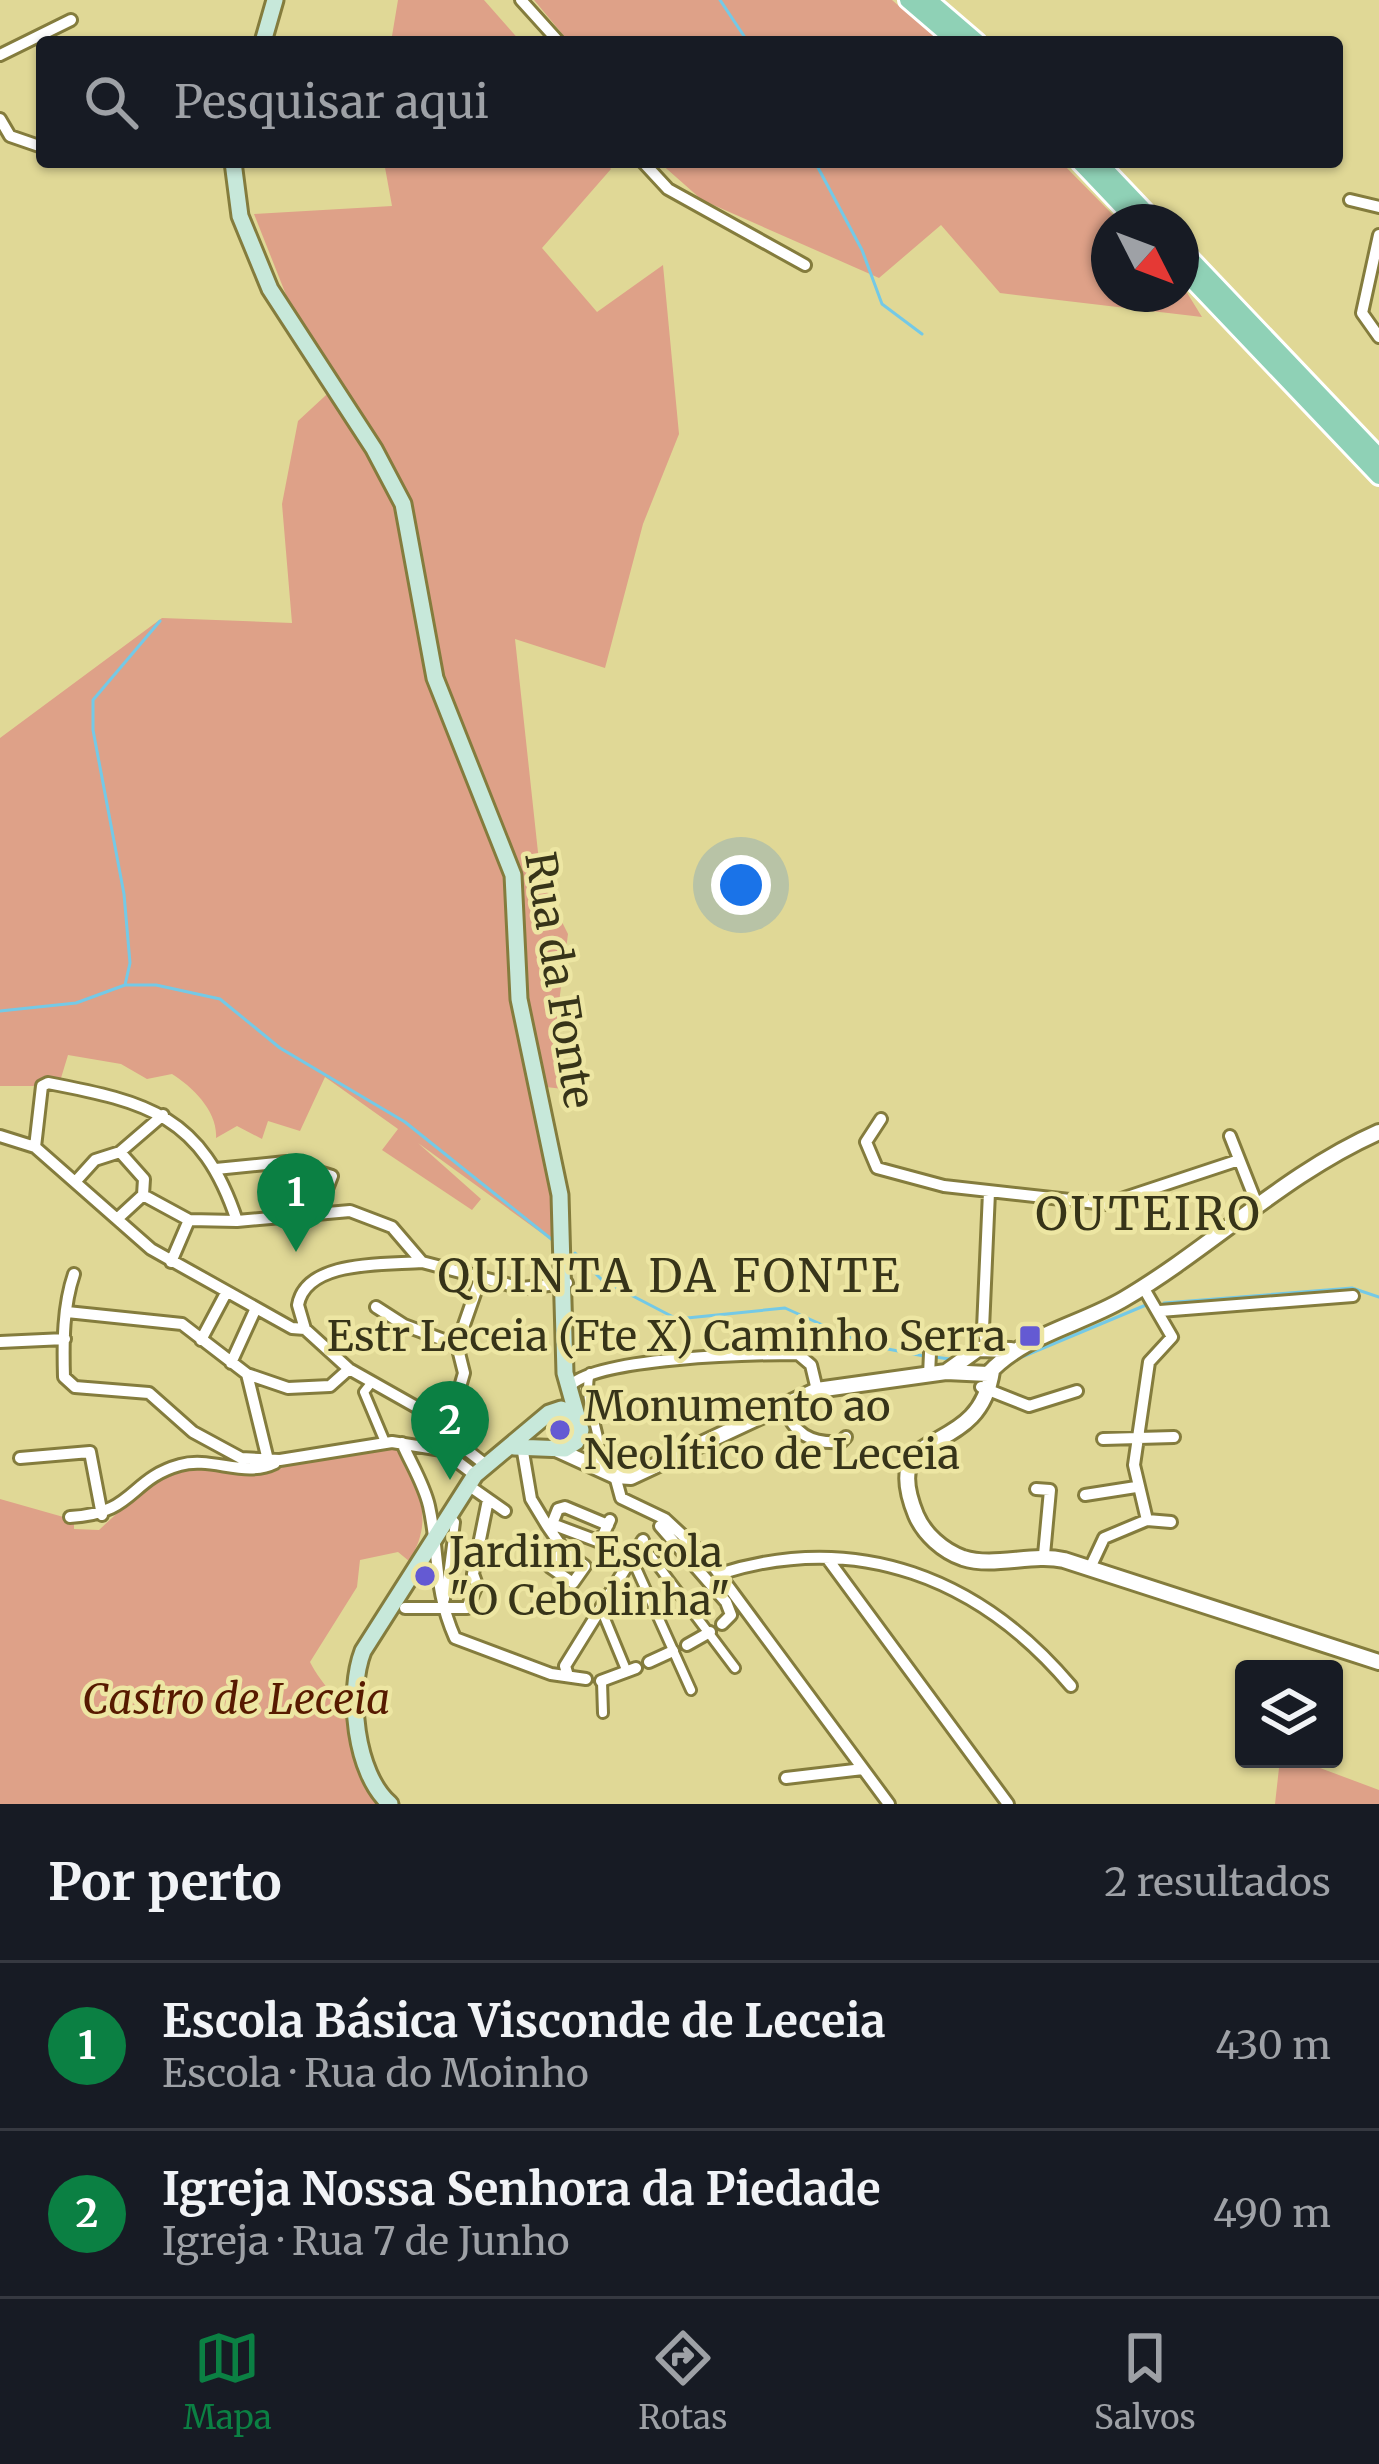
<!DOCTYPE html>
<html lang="pt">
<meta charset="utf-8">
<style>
body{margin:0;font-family:Merriweather,serif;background:#20242c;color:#f1f3f6}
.controls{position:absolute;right:36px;bottom:36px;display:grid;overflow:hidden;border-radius:12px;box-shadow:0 3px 9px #0004}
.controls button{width:108px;height:108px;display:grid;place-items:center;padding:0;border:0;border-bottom:3px solid #363941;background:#171b24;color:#f1f3f6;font:60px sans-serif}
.compass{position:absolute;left:1091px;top:204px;width:108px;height:108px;border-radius:50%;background:#171b24;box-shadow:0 3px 9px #0004;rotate:132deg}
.you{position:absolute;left:741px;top:885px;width:42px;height:42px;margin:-30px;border:9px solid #fff;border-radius:50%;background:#1a73e8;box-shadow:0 0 0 18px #1a73e833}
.badge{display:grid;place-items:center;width:78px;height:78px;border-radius:50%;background:#0b8043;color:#fff;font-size:39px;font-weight:700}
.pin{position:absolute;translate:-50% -99px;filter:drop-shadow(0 3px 6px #0008)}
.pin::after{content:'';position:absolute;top:63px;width:42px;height:36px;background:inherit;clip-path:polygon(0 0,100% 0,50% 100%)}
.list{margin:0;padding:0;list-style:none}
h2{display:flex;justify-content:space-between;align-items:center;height:156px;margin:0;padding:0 48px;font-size:51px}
h2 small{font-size:39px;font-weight:400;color:#9ea1a6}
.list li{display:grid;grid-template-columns:78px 1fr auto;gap:36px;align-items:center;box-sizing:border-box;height:168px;padding:0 48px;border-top:3px solid #363941}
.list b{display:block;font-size:45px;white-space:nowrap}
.list p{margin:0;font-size:39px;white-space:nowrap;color:#9ea1a6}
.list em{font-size:39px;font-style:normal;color:#9ea1a6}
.icon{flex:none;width:66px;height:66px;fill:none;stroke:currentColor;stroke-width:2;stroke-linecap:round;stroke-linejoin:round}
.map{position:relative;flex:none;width:1379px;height:1804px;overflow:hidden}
.search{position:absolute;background:#171b24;box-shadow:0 3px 9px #0004;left:36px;right:36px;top:36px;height:132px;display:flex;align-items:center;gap:30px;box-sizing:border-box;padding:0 42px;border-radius:12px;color:#9ea1a6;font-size:45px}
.sheet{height:492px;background:#171b24}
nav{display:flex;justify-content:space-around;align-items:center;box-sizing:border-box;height:168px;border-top:3px solid #363941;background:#171b24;font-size:33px;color:#9ea1a6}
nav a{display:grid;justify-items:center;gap:6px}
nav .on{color:#0b8043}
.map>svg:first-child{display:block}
.green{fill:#dea188}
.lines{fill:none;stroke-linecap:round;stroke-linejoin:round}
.stream{stroke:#74c9e6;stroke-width:3}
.pedestrian-casing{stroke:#847c3d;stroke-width:14}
.minor-casing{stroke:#847c3d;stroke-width:16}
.tertiary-casing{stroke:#847c3d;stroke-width:20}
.secondary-casing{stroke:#847c3d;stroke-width:21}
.primary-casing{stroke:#fff;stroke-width:22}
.pedestrian{stroke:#fff;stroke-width:8}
.minor{stroke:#fff;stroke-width:10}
.tertiary{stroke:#fff;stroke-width:14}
.secondary{stroke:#c7e8da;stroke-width:15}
.primary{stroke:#8fd1b6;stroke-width:16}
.poi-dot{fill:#645ad3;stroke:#ede6a3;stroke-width:4.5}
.labels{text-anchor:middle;stroke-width:9;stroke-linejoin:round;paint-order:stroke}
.street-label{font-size:42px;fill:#373419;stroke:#ede6a3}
.poi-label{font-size:42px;fill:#373419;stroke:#ede6a3;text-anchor:start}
.park-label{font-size:42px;font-style:italic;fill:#571a00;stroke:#ede6a3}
.neighbourhood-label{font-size:45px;letter-spacing:3px;fill:#373419;stroke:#ede6a3}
</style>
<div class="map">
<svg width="1379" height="1804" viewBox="0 0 1379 1804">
<rect width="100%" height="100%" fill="#e0d896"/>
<path class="green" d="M398,0H484L521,42H391Z
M534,0H892L941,42H569Z
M384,162H606L611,169L542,248L597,312L663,265L679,434L643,524L605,668L515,639L541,880L568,934L553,1048L563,1089L546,1087L562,1248L418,1143L481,1199L472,1210L382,1150L398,1129L325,1077L300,1131L268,1121L262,1139L237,1126L216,1138C218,1112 193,1087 172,1074L147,1079L121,1064L68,1055L61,1078L38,1086H0V738L162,618L292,623L282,504L298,421L338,384L294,315L254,214L392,206Z
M659,162H1061L1120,222H1109V294H1181V283L1202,317L1000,293L941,225L879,278L702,200Z
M394,1446C418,1486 436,1518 409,1561L398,1552L360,1560L357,1587L310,1662C322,1686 344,1704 353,1728C363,1754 361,1779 377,1804H0V1499L74,1520V1529L99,1530L155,1478L191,1466L272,1473L289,1464Z
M1280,1759H1296L1379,1790V1804H1275Z"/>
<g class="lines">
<path class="stream" d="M720,0L748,42
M815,162L862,250L882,304L922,334
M125,985L130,963L124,894L93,730V700L160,621
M0,1011L76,1003L125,985H156L220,999L280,1048L405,1122L555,1242
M575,1253L602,1280L677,1319L785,1308L867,1345L924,1356
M1164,1303L1352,1288L1379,1297
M934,1357L950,1359
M1017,1359L1146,1305"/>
<defs>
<path id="pedestrian" d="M590,1373C581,1406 606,1434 598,1466
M372,1382L364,1392L385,1442
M641,1543L735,1668
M632,1559L691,1690
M445,1599L455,1522L449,1516
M601,1609L627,1672
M602,1682L603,1713"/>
<path id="minor" d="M521,0L559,42
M0,55L71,20
M0,119L10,136L42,147
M643,162L668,189L805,265
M1350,200L1379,207
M1379,235L1362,313L1379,337
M881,1119L866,1142L877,1168L944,1186L1106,1204L1239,1160
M0,1136L35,1147L151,1249L292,1328L305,1329L349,1369L450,1426
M1230,1136L1258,1207
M35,1147L42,1086L48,1083C147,1102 202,1115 237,1221L189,1220L143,1195
M120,1152L144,1179L143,1195
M216,1169L286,1162L332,1176L318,1212
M76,1181L95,1160L120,1152L163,1115
M117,1219L143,1195
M237,1221L350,1211L392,1227L422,1262L522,1288L567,1283
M171,1262L189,1220
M74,1274C63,1306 63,1343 64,1377L75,1387L149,1393L193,1432L241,1458L280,1460L392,1442L442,1450
M376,1307L404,1325L457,1345
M1160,1311L1353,1296
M67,1312L182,1324L247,1374L268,1460
M305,1329L298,1305C306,1259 387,1265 422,1262
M201,1340L226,1293
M0,1342L65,1339
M457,1345L464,1373L442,1450L475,1475
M457,1345L480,1279
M988,1350L983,1329L989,1192
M231,1363L256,1308
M247,1374L288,1388L330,1386L349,1369
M929,1375L930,1353
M569,1387C594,1357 754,1354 798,1354L811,1365L817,1390
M981,1387L1029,1406L1077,1391
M783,1405C794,1434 810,1444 841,1442L846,1437
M450,1437L486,1465
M1103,1439L1174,1437
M402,1443C411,1464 424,1484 429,1506C440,1556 433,1588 455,1638L551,1674L586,1679
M522,1446L531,1499L548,1527
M20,1458L90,1452L102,1515
M615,1476L621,1498L665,1519L708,1559L889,1804
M468,1485L505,1511
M1036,1489L1050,1490L1044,1555
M1085,1495L1136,1487
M70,1517C135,1514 129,1479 180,1465C211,1456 245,1478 275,1463
M1147,1520L1171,1522
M552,1524L548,1527L564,1550L585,1566L573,1583L550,1567L564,1550
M608,1525L565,1507L558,1509L552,1524L600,1542L610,1520
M660,1526L726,1602L731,1615L722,1624
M827,1558L1008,1804
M1090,1568L1104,1538L1147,1520L1134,1465L1149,1362L1172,1337L1143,1287
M719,1574C857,1530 980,1578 1071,1686
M405,1608H467L477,1585L473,1574L488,1500
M687,1645L710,1632
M649,1662L673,1651
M568,1676L565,1666L643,1540
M601,1681L636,1668
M786,1778L863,1769"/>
<path id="tertiary" d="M992,1371C978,1464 877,1419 916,1515C924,1534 943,1551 963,1558C994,1568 1032,1553 1064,1560L1379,1662
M946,1372L978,1349L1011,1350
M558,1450L615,1476L631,1477L817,1390L946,1372L988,1374C1023,1335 1080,1325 1124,1299C1212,1247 1286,1173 1379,1132"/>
<path id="secondary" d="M263,42L275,0
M233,162L240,216L270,289L374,449L403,504L435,678L513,875L519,999L560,1195L565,1373L581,1430L576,1442L565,1449L514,1447
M390,1804C355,1774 347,1692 363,1651L475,1475L549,1413L561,1409L578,1418"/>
<path id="primary" d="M908,0L957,42
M928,0L977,42
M1080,162L1137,222
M1098,162L1155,222
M1181,249L1379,457
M1181,268L1379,476"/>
</defs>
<use href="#pedestrian" class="pedestrian-casing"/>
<use href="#minor" class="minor-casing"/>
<use href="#tertiary" class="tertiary-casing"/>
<use href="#secondary" class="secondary-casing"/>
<use href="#primary" class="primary-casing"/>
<use href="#pedestrian" class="pedestrian"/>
<use href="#minor" class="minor"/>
<use href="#tertiary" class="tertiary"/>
<use href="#secondary" class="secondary"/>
<use href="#primary" class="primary"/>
</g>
<g class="poi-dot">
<rect x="1018" y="1324" width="24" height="24" rx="6"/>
<circle cx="560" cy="1430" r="12"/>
<circle cx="425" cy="1576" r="12"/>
</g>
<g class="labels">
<g class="street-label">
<text transform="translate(560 980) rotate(81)" y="15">Rua da Fonte</text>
</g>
<g class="poi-label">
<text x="1006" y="1351" text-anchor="end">Estr Leceia (Fte X) Caminho Serra</text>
<text x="584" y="1421">Monumento ao<tspan x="584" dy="48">Neolítico de Leceia</tspan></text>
<text x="449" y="1567">Jardim Escola<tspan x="449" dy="48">"O Cebolinha"</tspan></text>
</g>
<g class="park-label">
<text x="236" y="1714">Castro de Leceia</text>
</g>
<g class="neighbourhood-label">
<text x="1149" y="1230">OUTEIRO</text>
<text x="670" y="1292">QUINTA DA FONTE</text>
</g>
</g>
</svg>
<div class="controls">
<button><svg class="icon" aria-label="layers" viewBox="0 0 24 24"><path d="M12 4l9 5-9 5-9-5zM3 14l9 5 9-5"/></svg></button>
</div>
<svg class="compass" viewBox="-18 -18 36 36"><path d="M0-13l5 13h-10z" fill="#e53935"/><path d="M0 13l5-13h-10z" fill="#9ea1a6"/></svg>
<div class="you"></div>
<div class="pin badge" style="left:296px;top:1252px">1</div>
<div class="pin badge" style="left:450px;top:1480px">2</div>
<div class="search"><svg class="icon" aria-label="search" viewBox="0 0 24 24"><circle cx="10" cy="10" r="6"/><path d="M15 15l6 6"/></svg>Pesquisar aqui</div>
</div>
<section class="sheet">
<h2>Por perto<small>2 resultados</small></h2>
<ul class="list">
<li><span class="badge">1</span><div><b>Escola Básica Visconde de Leceia</b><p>Escola · Rua do Moinho</p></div><em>430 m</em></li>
<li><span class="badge">2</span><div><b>Igreja Nossa Senhora da Piedade</b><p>Igreja · Rua 7 de Junho</p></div><em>490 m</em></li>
</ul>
</section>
<nav>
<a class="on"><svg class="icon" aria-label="map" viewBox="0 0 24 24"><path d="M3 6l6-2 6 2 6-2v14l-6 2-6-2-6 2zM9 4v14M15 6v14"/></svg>Mapa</a>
<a><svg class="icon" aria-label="directions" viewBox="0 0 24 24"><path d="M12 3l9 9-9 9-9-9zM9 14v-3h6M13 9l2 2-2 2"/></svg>Rotas</a>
<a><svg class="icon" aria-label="saved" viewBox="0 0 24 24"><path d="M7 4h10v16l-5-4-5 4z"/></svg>Salvos</a>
</nav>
